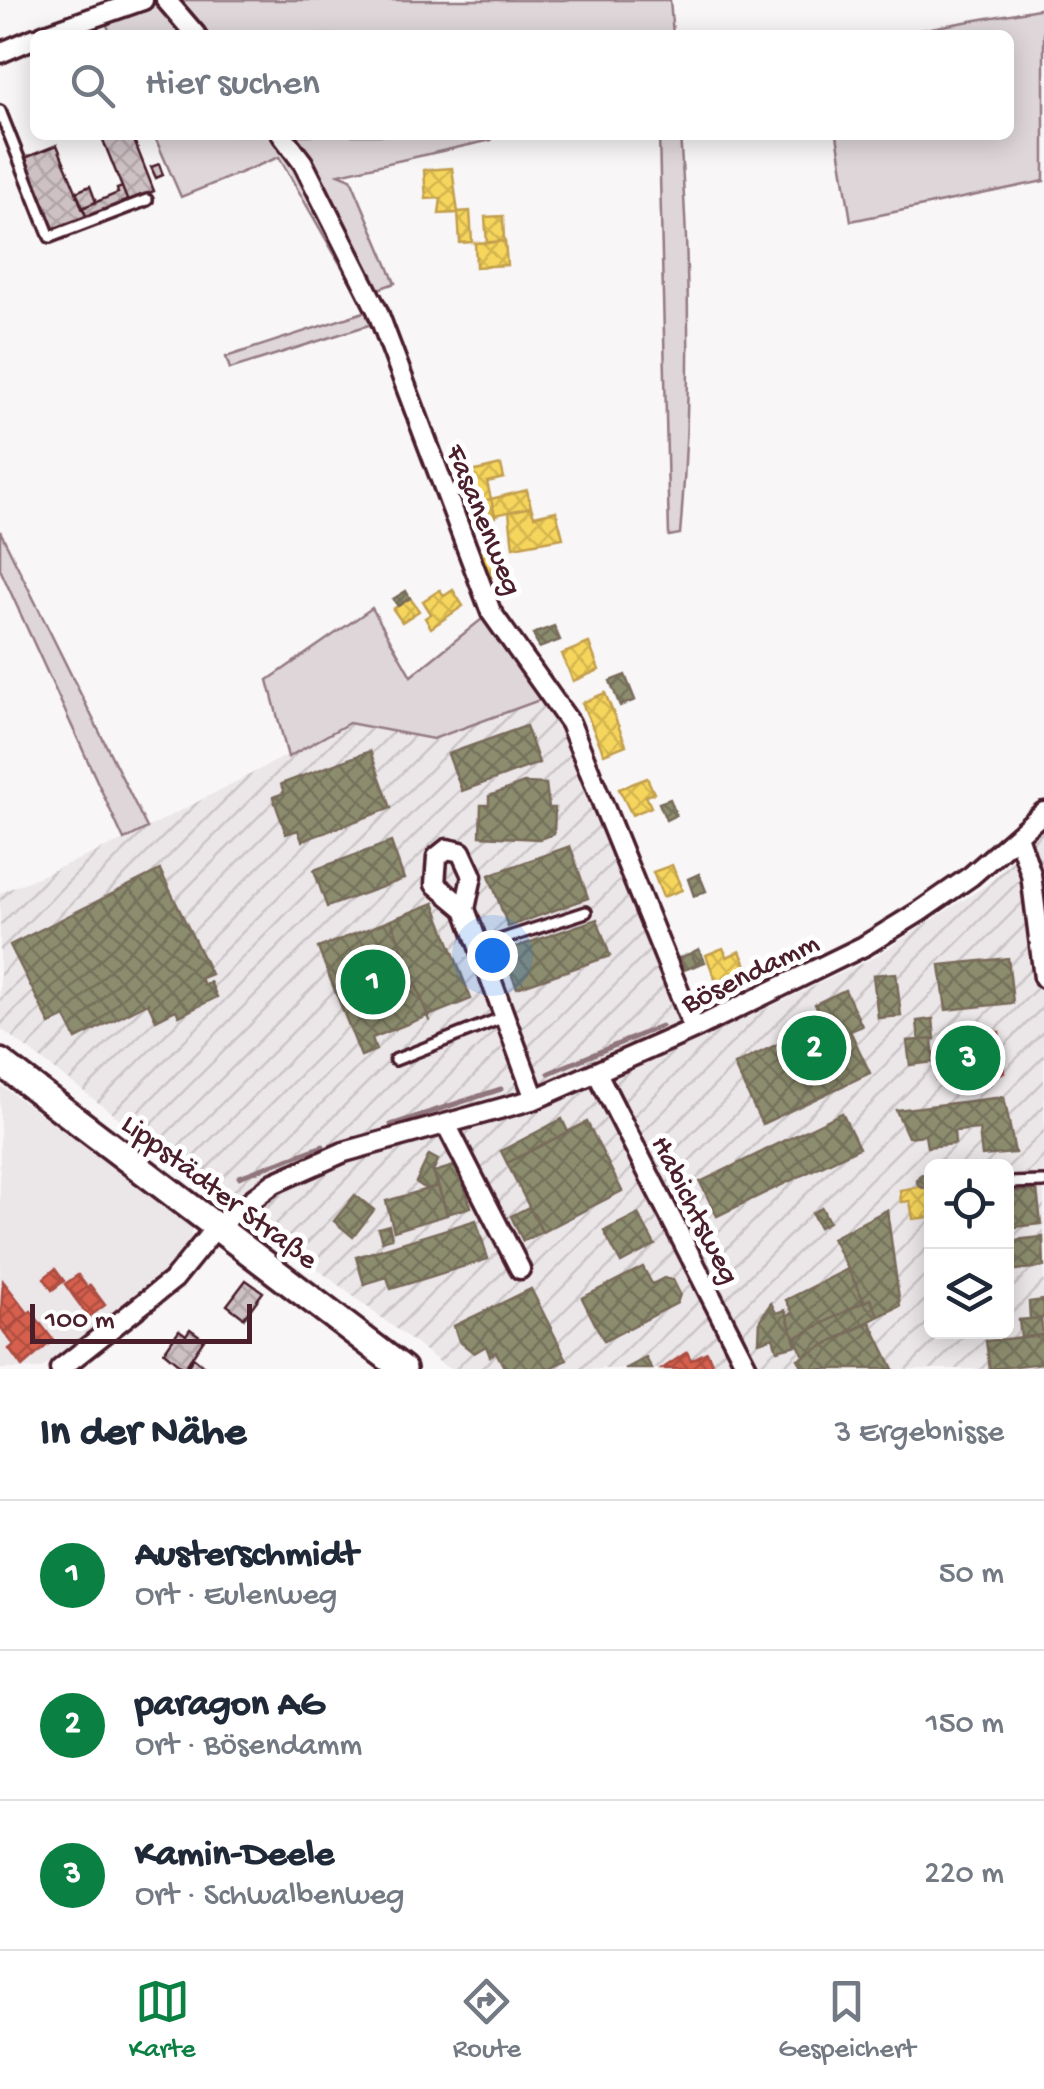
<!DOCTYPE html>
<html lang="de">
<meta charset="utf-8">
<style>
body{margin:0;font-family:"Gochi Hand",sans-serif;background:#f6f6f7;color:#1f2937}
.controls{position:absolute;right:30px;bottom:30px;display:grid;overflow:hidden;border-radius:15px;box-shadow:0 5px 25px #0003}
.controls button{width:90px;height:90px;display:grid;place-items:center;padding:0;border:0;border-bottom:2px solid #e0e1e3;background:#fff;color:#1f2937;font:50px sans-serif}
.scale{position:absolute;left:30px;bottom:25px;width:222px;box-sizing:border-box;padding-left:10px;border:5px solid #4a1f2b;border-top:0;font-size:28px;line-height:35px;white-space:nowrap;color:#4a1f2b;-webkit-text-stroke:8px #fff;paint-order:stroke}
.you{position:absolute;left:492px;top:955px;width:35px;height:35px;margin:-25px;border:8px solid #fff;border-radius:50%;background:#1a73e8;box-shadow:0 0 0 15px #1a73e833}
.badge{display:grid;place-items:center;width:65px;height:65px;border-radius:50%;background:#0b8043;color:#fff;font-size:32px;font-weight:700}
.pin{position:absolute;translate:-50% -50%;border:5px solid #fff;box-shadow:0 2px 10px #0006}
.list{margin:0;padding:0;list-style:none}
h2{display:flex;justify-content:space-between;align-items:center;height:130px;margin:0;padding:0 40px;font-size:42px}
h2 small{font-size:32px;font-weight:400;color:#747a83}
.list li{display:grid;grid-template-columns:65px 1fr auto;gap:30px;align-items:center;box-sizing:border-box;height:150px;padding:0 40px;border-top:2px solid #e0e1e3}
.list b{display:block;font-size:38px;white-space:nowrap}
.list p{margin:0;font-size:32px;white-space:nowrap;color:#747a83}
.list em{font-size:32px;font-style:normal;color:#747a83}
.icon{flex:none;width:55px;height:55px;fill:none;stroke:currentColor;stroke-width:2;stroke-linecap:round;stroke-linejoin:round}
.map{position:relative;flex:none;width:1044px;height:1369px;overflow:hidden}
.search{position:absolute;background:#fff;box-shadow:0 5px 25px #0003;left:30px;right:30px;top:30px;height:110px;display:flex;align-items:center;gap:25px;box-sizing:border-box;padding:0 35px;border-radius:15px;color:#747a83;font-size:38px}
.sheet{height:580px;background:#fff}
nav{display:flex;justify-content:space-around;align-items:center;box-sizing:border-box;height:140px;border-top:2px solid #e0e1e3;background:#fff;font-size:28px;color:#747a83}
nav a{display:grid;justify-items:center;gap:5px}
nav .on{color:#0b8043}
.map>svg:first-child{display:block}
.built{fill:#ebe6e8}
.industrial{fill:url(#industrial-furrows);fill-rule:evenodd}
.green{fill:#ded6d9;stroke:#947a82;stroke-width:2.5}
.homes{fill:url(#homes-cross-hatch);stroke:#c29e4d;stroke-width:2.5}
.shops{fill:url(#shops-cross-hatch);stroke:#ac4c43;stroke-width:2.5}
.industry{fill:url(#industry-cross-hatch);stroke:#786b5a;stroke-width:2.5}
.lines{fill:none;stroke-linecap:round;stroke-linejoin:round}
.stream{stroke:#8f747b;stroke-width:5}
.building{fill:url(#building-cross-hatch);stroke:#4a1f2b;stroke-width:2.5}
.service-casing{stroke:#4a1f2b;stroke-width:16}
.minor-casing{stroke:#4a1f2b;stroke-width:25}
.secondary-casing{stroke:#4a1f2b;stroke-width:32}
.service{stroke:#fff;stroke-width:9}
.minor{stroke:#fff;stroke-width:18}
.secondary{stroke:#fff;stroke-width:25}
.labels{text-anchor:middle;stroke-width:10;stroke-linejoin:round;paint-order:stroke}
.street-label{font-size:30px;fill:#4a1f2b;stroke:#fff}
</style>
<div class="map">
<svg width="1044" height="1369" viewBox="0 0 1044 1369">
<defs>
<pattern id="industrial-furrows" width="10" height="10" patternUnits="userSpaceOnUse" patternTransform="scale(2.5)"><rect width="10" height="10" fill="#ebe6e8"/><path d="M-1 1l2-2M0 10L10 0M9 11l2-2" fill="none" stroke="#cbc5c7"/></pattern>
<pattern id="homes-cross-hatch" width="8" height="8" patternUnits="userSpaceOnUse" patternTransform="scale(2.5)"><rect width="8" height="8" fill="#f6d55c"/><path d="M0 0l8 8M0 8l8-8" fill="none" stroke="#d4b650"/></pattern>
<pattern id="shops-cross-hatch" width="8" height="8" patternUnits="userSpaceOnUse" patternTransform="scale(2.5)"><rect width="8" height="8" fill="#d6604d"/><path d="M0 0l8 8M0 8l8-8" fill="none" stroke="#b04f40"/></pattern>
<pattern id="industry-cross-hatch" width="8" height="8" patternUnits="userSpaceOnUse" patternTransform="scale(2.5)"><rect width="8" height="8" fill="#8c8c6e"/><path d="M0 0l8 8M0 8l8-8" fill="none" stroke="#74725b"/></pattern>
<pattern id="building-cross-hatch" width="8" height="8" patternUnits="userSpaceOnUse" patternTransform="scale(2.5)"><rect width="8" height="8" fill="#cdc1c4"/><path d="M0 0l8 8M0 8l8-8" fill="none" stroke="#b2a5a9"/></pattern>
</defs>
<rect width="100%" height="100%" fill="#f8f6f7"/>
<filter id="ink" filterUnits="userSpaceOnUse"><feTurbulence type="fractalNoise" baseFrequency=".01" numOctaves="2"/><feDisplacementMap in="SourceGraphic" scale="20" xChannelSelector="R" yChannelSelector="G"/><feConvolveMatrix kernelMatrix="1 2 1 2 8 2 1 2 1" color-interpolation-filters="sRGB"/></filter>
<g filter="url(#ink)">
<path class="built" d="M0,1085L192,1223L190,1244L172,1270L41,1369H0Z"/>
<path class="industrial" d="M548,697L566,726L692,1044L873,958L988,884L1044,826V1369H449L0,1028V893L124,840L349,723L433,738ZM932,1166H1006V1332H932Z"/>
<path class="green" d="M159,0L189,35H111L104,18Z
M177,0H670L673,35H204Z
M1044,8V181L851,221L837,135H1009V35H891Z
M154,135H275L301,166L371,310L372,324L230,369L226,357L367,311L279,157L181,197Z
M288,135H489L491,140L339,174L351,179L395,283L373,291Z
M659,135H680C690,268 692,401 680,534L669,536Z
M0,531L147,828L124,840L0,569Z
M372,608L411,676L487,615L548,697L433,739L349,723L288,757L268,680Z"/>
<path class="homes" d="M452,168L458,213L439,214L441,198L426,199L424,170Z
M470,211L472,242L460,243L458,212Z
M503,216L504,241L487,243L485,217Z
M505,241L507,265L476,267L475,243Z
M501,465L504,478L487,482L491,499L466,504L459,475Z
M527,490L531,507L495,515L491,499Z
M491,499L495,517L471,523L466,504Z
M531,507L534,516L556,511L563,538L513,547L509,512Z
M493,547L503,573L489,578L487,573L499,569L491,548L480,552Z
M491,548L499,569L487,573L480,553Z
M440,590L444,596L453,590L463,606L431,628L425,618L431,614L423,601Z
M410,598L419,611L402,622L393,609Z
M589,643L599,670L573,681L562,654Z
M605,693L626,745L604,754L582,703Z
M647,778L654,793L646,796L651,807L632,815L619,789Z
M672,865L682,890L663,897L653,872Z
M723,948L727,957L740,951L748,970L717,984L706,955Z
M929,1185L932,1217L913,1219L910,1201L901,1202L900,1190Z"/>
<path class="shops" d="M999,1032L1004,1073L936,1080L933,1053L973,1048L972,1035Z
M55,1269L64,1281L52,1290L44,1278Z
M78,1275L87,1287L74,1297L65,1284Z
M3,1281L28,1313L4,1332L0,1326Z
M90,1285L105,1305L89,1317L74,1297Z
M31,1311L53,1340L22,1367L9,1349L14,1345L4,1332Z
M687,1352L691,1360L707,1352L715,1369H662Z"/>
<path class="industry" d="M406,591L410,598L398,606L393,599Z
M554,626L560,640L539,648L533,634Z
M625,675L635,700L620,706L610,681Z
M526,726L539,763L462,791L448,754Z
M370,751L391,808L302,841L298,830L286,834L273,797L284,793L281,784Z
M524,783L546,784L549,808H555L554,834L539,839L480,836L481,805H489V796Z
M670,799L676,815L666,820L659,803Z
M391,842L404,879L327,907L314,870Z
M570,846L588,898L508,927L489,875Z
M160,870L211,974L201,978L204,985L210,982L217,997L179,1016L176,1010L156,1020L148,1003L76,1039L65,1017L50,1024L10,945Z
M699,874L706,891L694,896L688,879Z
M434,903L471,999L428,1016L391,920Z
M597,919L610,956L517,988L502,952Z
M391,920L430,1022L427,1016L372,1038L376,1050L361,1056L318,948Z
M699,949L705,962L697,965L691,953Z
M691,953L697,965L684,970L679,958Z
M1008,958L1013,1003L946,1010L940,965Z
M896,973L901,1016L878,1018L873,975Z
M845,990L862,1026L850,1031L870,1073L762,1124L734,1065L824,1022L815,1004Z
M933,1019L935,1039L919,1040L917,1021Z
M932,1039L934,1062L910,1065L907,1041Z
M1004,1097L1015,1153L982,1156L979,1129L954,1131L955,1144L927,1147L925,1135L908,1137L896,1110Z
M842,1113L859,1148L717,1216L700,1182Z
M562,1119L568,1132L507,1163L501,1151Z
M587,1122L622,1191L542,1232L507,1163Z
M429,1155L438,1160L433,1171L438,1186L426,1189L416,1182Z
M457,1165L471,1207L447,1214L434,1172Z
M917 1181a7 7 0 1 1 14 0a7 7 0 1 1-14 0Z
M438,1186L447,1215L394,1231L386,1201Z
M1037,1190L1041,1224L1006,1228V1193Z
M355,1195L374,1210L353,1237L334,1221Z
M529,1207L542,1232L523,1241L511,1216Z
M822,1208L829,1222L819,1227L812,1213Z
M887,1210L900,1306L879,1316L870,1299L865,1302L832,1238Z
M638,1214L655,1245L621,1263L604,1231Z
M476,1220L488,1259L391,1289L387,1277L364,1284L356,1257Z
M389,1225L392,1238L382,1241L378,1228Z
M1043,1237L1044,1267L1006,1271V1241Z
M643,1267L652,1284L664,1278L673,1280L680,1294L677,1303L604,1341L582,1298Z
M848,1269L864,1302L794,1338L787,1315L793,1313L786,1300Z
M531,1289L567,1360L549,1369H505L496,1352L490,1356L486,1346L474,1353L459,1341L454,1326Z
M870,1299L879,1316L804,1356L795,1338Z
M1044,1300V1318L1030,1319L1029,1302Z
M771,1303L776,1313L785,1310L796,1345L777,1350L773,1337L759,1342L760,1320Z
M1041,1318L1043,1335L1021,1337L1019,1320Z
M870,1322L893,1369H804L798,1359Z
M1043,1335L1044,1363L990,1369L986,1341Z
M646,1358L652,1369H625Z"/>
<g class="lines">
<path class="stream" d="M549,1073L661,1026
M391,1125L501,1089
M239,1177L323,1146"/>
</g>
<path class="building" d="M101,135H132L154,191L128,202Z
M57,145L87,218L54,231L25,158Z
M159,164L163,175L156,178L151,167Z
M90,186L96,202L82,208L76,192Z
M122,187L128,202L87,218L82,208L118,193L117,189Z
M246,1280L263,1292L244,1318L227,1305Z
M190,1329L204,1339L184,1369L164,1352L179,1330L186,1335Z
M193,1358L207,1369H186Z"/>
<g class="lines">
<defs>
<path id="service" d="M0,111L50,237L147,200
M482,946L586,912
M395,1060L504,1017
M1006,1183L1044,1182"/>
<path id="minor" d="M166,0L196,35
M43,35L143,0
M0,53L35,38
M282,135L303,163L377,310L491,612L570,723L694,1029
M1018,836L1031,874L1044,978
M465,909L435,884L437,857L447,849L461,852L472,876L465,909L535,1099
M597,1073L748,1369
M447,1126L520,1269
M60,1369L174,1279L216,1227L274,1183L344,1152L535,1099L694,1029L864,946L919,912L971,876L1044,812"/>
<path id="secondary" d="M0,1062L403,1369"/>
</defs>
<use href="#service" class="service-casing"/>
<use href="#minor" class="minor-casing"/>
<use href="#secondary" class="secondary-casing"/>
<use href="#service" class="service"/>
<use href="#minor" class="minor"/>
<use href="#secondary" class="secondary"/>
</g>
</g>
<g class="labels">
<g class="street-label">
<text transform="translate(486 519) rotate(68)" y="10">Fasanenweg</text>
<text transform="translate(749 971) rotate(-26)" y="10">Bösendamm</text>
<text transform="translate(221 1190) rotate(37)" y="10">Lippstädter Straße</text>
<text transform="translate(697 1209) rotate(63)" y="10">Habichtsweg</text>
</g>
</g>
</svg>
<div class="controls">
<button><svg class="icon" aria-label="locate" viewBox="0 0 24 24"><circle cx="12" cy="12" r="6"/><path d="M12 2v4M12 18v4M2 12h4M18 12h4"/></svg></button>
<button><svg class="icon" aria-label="layers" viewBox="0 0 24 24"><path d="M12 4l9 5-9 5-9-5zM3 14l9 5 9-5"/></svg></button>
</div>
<div class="scale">100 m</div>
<div class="you"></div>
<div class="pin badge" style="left:373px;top:982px">1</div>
<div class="pin badge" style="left:814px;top:1048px">2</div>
<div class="pin badge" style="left:968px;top:1058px">3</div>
<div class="search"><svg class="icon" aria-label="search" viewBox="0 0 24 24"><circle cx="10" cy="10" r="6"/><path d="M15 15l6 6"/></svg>Hier suchen</div>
</div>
<section class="sheet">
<h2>In der Nähe<small>3 Ergebnisse</small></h2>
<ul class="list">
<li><span class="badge">1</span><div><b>Austerschmidt</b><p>Ort · Eulenweg</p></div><em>50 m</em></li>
<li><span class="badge">2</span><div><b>paragon AG</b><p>Ort · Bösendamm</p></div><em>150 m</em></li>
<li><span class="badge">3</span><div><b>Kamin-Deele</b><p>Ort · Schwalbenweg</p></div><em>220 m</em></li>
</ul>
</section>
<nav>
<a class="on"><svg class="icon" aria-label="map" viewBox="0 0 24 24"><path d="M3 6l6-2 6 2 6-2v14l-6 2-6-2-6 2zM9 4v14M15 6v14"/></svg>Karte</a>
<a><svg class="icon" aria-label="directions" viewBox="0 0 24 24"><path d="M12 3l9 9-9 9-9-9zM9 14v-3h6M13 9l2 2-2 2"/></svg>Route</a>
<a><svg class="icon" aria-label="saved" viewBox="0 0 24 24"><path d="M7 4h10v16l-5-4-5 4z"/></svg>Gespeichert</a>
</nav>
